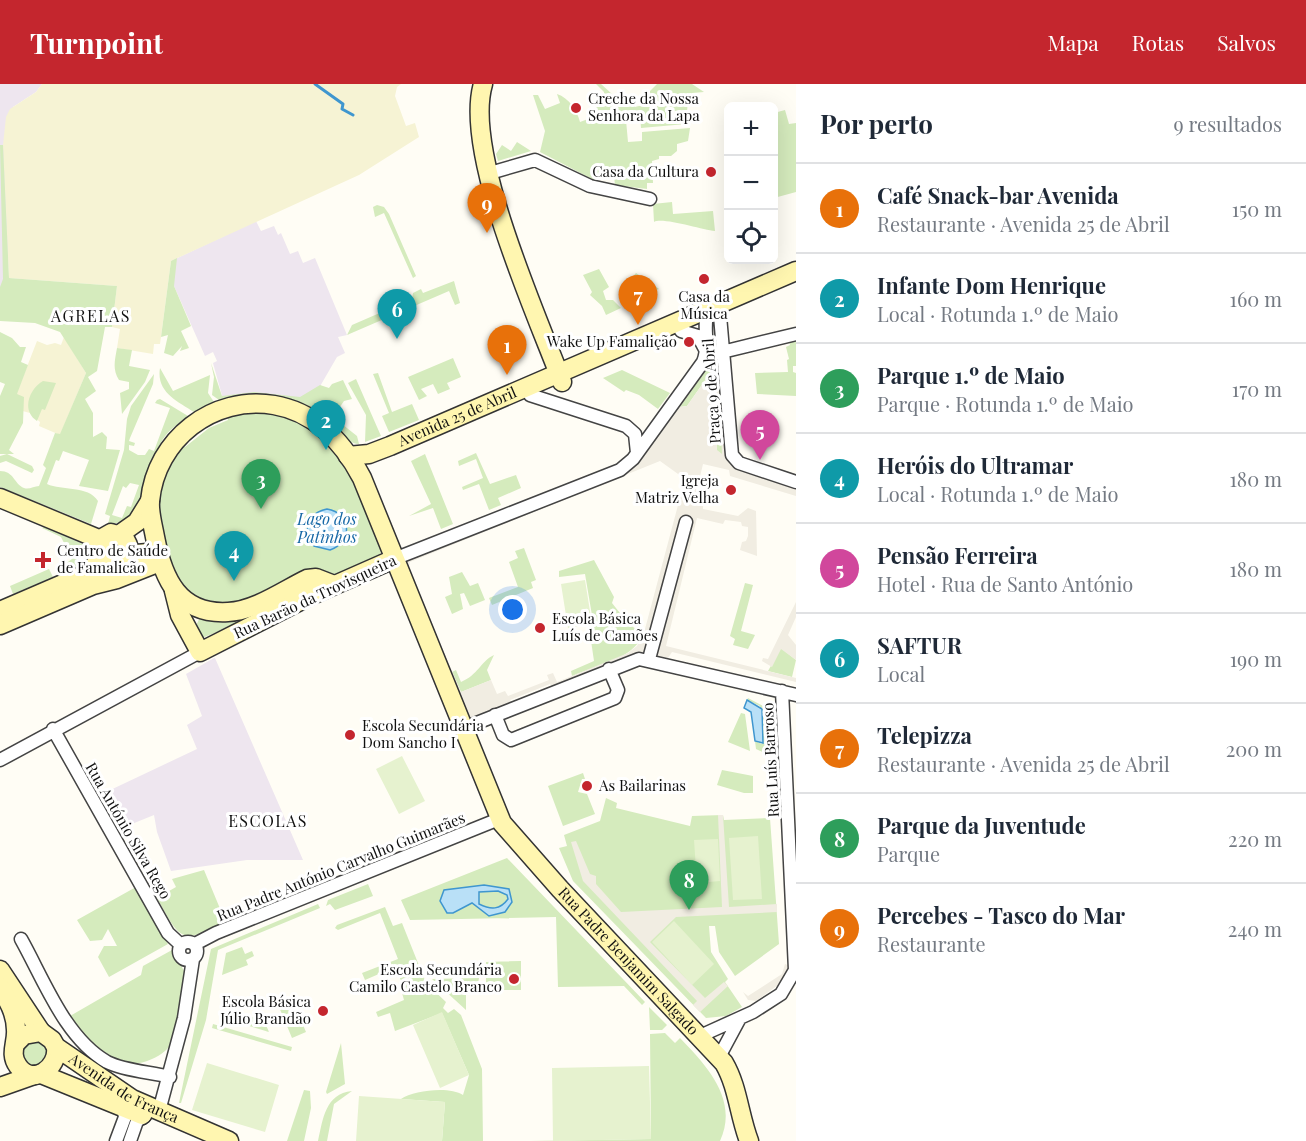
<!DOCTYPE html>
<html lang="pt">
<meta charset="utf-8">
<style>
body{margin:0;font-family:"Playfair Display",serif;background:#f2f2f3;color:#1f2937}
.controls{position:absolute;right:18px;top:18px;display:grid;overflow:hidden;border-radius:9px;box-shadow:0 6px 24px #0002}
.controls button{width:54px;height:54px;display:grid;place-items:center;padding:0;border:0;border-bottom:2px solid #e0e1e3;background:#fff;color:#1f2937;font:30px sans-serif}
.you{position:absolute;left:513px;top:526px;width:21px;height:21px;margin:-15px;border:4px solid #fff;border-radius:50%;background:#1a73e8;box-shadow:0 0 0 9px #1a73e833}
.badge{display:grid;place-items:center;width:39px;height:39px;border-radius:50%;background:#c4262e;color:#fff;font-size:20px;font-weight:700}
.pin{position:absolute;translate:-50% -50px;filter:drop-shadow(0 2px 3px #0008)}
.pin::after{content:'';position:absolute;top:32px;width:21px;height:18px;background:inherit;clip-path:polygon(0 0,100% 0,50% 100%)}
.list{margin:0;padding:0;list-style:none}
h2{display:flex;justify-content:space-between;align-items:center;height:78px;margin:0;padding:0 24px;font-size:26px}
h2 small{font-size:20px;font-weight:400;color:#747a83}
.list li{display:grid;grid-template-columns:39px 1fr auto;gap:18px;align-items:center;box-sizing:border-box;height:90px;padding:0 24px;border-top:2px solid #e0e1e3}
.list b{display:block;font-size:22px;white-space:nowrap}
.list p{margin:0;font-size:20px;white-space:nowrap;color:#747a83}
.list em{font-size:20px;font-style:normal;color:#747a83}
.icon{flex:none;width:33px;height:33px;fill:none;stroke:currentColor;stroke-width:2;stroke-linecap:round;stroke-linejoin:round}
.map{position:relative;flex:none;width:796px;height:1057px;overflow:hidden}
header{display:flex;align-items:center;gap:36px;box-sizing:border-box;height:84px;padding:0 30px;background:#c4262e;color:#fff}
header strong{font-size:28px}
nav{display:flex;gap:33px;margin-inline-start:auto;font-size:21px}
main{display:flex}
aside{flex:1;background:#fff}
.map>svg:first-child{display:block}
.industrial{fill:#eee6ef}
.farmland{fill:#f6f3d4}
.green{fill:#d5ebbd;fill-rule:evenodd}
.pitch{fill:#e6f2cf}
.plaza{fill:#f1ede2;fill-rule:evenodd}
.water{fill:#b9e0f7;stroke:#3f96cf;stroke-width:1.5;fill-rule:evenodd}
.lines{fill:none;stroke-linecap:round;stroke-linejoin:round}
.stream{stroke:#3f96cf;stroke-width:3}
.street-casing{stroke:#444;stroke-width:15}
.secondary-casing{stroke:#333;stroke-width:21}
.street{stroke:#fff;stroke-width:12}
.secondary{stroke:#fff6b0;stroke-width:18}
.poi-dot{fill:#c4262e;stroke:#fff;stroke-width:2}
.labels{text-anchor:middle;stroke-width:6;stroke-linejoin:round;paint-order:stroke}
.poi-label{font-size:15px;fill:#111;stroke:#fff;text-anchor:start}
.street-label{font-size:15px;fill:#111;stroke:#fff}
.neighbourhood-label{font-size:16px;letter-spacing:1.5px;fill:#111;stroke:#fff}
.water-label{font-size:16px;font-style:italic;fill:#1768a6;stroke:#fff}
</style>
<header>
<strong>Turnpoint</strong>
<nav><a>Mapa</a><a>Rotas</a><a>Salvos</a></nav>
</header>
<main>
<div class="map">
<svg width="796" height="1057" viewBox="0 0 796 1057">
<rect width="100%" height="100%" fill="#fffdf5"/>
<path class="industrial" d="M0,0H42L36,8L13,23L8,181L0,231Z
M256,137L261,147L274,142L278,151L281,149L290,170L298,167L303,179L315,174L347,251L338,253L345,269L337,273L308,323L283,314L254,311L223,315L213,279L217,277L213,268L205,272L174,202L171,177Z
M214,574H215L303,776H247L171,787L157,748L154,731L122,744L104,709L197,665L187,641L202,632L186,590Z"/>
<path class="farmland" d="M42,0H401L397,3L395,12L406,42L415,39L419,53L359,91L171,177L160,260H154L153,270L117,264L120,245L112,243L117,202L9,194L3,61L6,33L10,25L36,8Z
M64,253L86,289L60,351L39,342L40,338L30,329L11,324L37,257L47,261L55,259L61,261Z"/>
<path class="green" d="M596,0H601L623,20L632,16L635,23L647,20L645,12L657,0H692L704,8L692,9V15H688L687,28L667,26L668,33L686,32V40L641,44L640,29L619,30V37L626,36L628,58L642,57V48L690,44L688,57L677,60V67L671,72H659V75L652,77L653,99H647V105L615,101L614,92L594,96L540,68L545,47L533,11H538L545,25L560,19L557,10C569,14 577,26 580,38L596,32V17H604V8Z
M774,26V29L785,26L789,40L796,39V108L774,114Z
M517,58L531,67L498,77L496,70L502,61L511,67Z
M0,61H3L9,194L117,202L112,243H105L97,287L88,293L96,307L85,315L93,329V353L102,348L107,353L106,365L120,366L108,407L79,402L89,376L63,367L59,377L56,376L47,400C62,407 88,401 98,417L91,440L0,403V387C14,387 14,400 24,404C29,406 34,402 39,402L46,384L43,381L55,349L60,350L86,289L60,248L35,239L0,237V203L3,195Z
M672,118L673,130L713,127L715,147C702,146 663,133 654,138L653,120Z
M377,121L384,123L389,130L416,192L413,194L384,129L375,133L373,123Z
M177,174L174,202L191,242L181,247L189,264L180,267L182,262L173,272L164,269L168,251L161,253L171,177Z
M599,185L609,203L603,207L606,216H613L621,224L606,231L602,222L590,211L592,208L583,191Z
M636,189L659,205L644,210L640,204L633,209L624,203Z
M454,197L460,219L455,221L449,207L347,251L352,241L412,215L413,209L421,205L423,209Z
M0,248L12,254L20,263H26L21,278L28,281L17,310L24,313L23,339L9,366L14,370H0V312L5,300L0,298Z
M796,255V282H793V288L796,289V312L757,310L755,289L788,288L787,276L789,275L786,263L790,261L789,257Z
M117,264L132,266L129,282L150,286L145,298L122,330L120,309L129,305V298L119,296C112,285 115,276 117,264Z
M453,274L461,293L447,299L450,305L438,310L433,300L421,305L427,312L419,316L408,293Z
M211,279L222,312L254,308L300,313L320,301L329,304L332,300L343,296L352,315L344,317L333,333L357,352L359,360C344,359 337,344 326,335C297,313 254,304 219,316L212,311L214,293Z
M709,282L713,285L687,322L679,323Z
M160,284L173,307L210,291L208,309L214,318L194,328C177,317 156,308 160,284Z
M622,286L670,309L658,325L639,311L626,306L624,308L603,294Z
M378,289L392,328L412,320L419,336L389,348L382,332L389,329L373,290Z
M154,290L153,300L130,354L129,357L135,359L134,362L129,361V366L138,371H145L149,365L154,367L170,324L155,319L157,316L160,315L188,332C179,339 169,346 163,355C145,383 150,440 108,440L110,432L105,430L124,366L127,335L131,322ZM130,399L139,401L131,423L127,422L122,434L112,431L123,402L126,404Z
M356,295L381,352L365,358L366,331L348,299Z
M43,297L56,299L45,326L42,325L37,337C21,327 29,305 43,297Z
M714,321H720L723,371L717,367Z
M227,326H280L338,364L384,463L376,477L248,520L206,523L174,497L154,418L177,359L185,363L209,344L228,336Z
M476,369L490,400L516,391L521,404L498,414L501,421L489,426L479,400L463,406L462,403L483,394L476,375L459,382L458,377Z
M7,370L32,382L34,386L32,389L6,377L0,379V372Z
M425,370L453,440L441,445L433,424L409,432L431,420L411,377Z
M44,443L85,461L88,469L86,478L60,490L61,483L72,475L61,453L42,444Z
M524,464L536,496L531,498L533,504L492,521L489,514L518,503L509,478L518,474L515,467Z
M594,476L614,513L612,519L627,538L643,551C633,575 595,582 572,592L571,587L594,577L590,550L595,549L585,490L559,493V487Z
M49,485L53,493L13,510L10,502Z
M462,488L470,502L478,499L485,516L470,522L464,509L460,510L463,525L452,530L445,513L452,510L449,493Z
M745,499L753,501L741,547L755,551L748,565L733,561L735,555L730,552Z
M200,533L234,534L237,540L202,554L195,544Z
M781,564L796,576L792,593L768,587Z
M494,571L487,586L491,596L461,608L452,588L456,586L461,598C478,591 481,577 494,571Z
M748,614L765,623L773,639L770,641L769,638L765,641L767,670L756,665L755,657L762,660L760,622L747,616Z
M741,629L745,630L750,667L728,658Z
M722,686L753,692V709H744L717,701Z
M583,689L585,695H582L578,708L587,710L595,730L563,742L548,702Z
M606,714L617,719L616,724L690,742L692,732L723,731L724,736L770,734L779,860L735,892L719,868L715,842H709L711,868L728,895L725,898L742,923L726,932L706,934L573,797L559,764L567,762L564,751L600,737Z
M507,774L645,918L642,921L624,902L558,903L556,833L410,836L401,816Z
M204,786L226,839C180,860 181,857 157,814L176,803L172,795Z
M368,800L373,812L335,826L330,820L326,822L328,816Z
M136,803L168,860L109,893L98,873L104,862H117L108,845L102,856L90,857L77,836Z
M318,820L320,824L218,866L206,936L181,1019H179L211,865Z
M385,823L393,842L402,839L426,899L446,918L443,924L448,929L454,925L461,931L482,985L483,1057H442L445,1018L401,1015C414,1006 450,1002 463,1011L469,991L442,929L395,947L390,929L378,933L376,928L404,916L400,902L403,901L395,883L365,896L362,889L398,875L380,829L338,846L335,844L337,841Z
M242,863L245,870L252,867L254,872L246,876L248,881L222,891L226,869Z
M172,866L187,892C183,912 182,939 173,957C169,965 161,971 152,975C117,992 87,958 70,932L141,891L143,882Z
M521,877V906H486V878Z
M479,894L477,905H466V926L432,895Z
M293,917L306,948L292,954L279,923Z
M649,923L667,941L662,946H650Z
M261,930L269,948L239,939Z
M213,940L292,963L291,967L212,944Z
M665,949L675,959L680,954C707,982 739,1016 720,1057H529L651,1055L650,950Z
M34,954L48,964L44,980L33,983L23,976L21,965Z
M341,959L345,1000L327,1010L326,1008Z
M304,1006L310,1007L311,1024L304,1057H287Z
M352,1007L334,1020L327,1057H318C323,1035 325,1010 352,1007Z"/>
<path class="pitch" d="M585,496L592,540L568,544L561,500Z
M402,672L425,717L399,730L376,685Z
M758,752L762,815L733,816L729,754Z
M718,755L720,797L697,799L694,756Z
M674,837L714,880L692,901L652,858Z
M442,928L469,991L440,1004L413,941Z
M207,979L279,1001L265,1048L192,1026Z
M649,982L651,1055L553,1057L552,984Z
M359,1012L445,1018L442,1057H356Z"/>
<path class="plaza" d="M709,275H717L722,281L729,379L796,404V412L730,392L729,386L703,380L694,418L703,421V425L738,432L748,424L756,427L757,472L740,466L742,458L746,457L748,452V443L742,442L741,438L725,436L723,440L697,434L666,562L796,594V598L672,568L668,574L640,569L553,604L550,600L510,616L512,620L471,635H467L404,477L624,388ZM709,282L713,285L687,322L680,323ZM714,321H720L722,370L717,366ZM660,377L685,395L645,545L637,562L628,569L557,598L553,589L547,591L549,596L508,612L505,607L497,610L491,596L461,608L408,485L410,478Z
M796,518V533L788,551L796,561V576L781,565L772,583L762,577L763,574L768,575Z
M718,731H723L729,823L777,820V828L676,833L650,858L705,914L724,898L728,902L700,928L693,921L697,917L583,797L571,758L576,757L590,790L596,792V800L621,828L722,823Z
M785,880L790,882L785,896L756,917L748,916L743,908L748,912L782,890Z"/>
<path class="water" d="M327,425C352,429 353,458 330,466L314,462L307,447C308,434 314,428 327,425Z
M747,616L762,625L763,659L755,657L751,628L744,624Z
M484,801L509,805L512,818L505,828L489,832L472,819L453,829H447L440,817L444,806ZM498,807L507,811L508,815C500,826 491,826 479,820V808Z"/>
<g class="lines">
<path class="stream" d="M315,0L343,20L342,25L353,31"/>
<defs>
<path id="street" d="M490,89L535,76L590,102L650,115
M719,220L732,371L739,379L796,398
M681,247L698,252L706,267
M718,269L796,250
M530,311L626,342L635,350L637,369
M394,475L620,386L633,375L703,278C711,260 701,241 709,225
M649,575L686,438
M495,631L503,651L511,656L615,614L618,606L609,585
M464,644L639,575L796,611
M53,645L168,849L181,861
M0,676L200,568
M21,855C44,896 65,954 107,978C125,987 151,988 170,993
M179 867a9 9 0 1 1 18 0a9 9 0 1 1-18 0Z
M195,860L216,849L499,735
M700,952L753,928L781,910L795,886L782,607
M719,973L740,934
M159,1027L184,934L193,875
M116,1057L125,1033L123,1023
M130,1057L137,1037L145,1032"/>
<g id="secondary">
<path d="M483,0C463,68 536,229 562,298"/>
<path id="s1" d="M348,372L369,370L390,362L796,187"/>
<path d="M0,414L101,456"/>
<path d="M120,450L137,438L150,417"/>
<path d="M126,471L128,461L124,453L111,449L104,453L100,465L109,476H118L126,471L158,468"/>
<path id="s2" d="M334,501L316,494L307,495C284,506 255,527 228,528C179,531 163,495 155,453C153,442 149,428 150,417C156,355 213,311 274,321C315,328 343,358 362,394L502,739L560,805L724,979C738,1003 739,1031 749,1057"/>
<path d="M174,507L180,531L200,568L310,512L394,475"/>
<path d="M0,527L86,490L92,486L102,469"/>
<path d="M0,541L93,501L117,495L160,478"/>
<path d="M0,886L41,948"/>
<path d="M0,903C8,916 16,930 16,946C17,959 9,970 18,982C32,1003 59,984 56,963"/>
<path id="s3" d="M16,959L24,951L41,948L52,956L56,963L132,1015L229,1057"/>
<path d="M41,990L142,1031"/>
<path d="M0,1003L34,991"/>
</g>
</defs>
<use href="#street" class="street-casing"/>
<use href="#secondary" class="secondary-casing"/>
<use href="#street" class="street"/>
<use href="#secondary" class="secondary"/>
</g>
<g class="poi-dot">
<circle cx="576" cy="24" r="6"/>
<circle cx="711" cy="88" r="6"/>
<circle cx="704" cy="195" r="6"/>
<circle cx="689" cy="258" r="6"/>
<circle cx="731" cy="406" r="6"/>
<path d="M40 467h6v6h6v6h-6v6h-6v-6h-6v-6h6z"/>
<circle cx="540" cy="544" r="6"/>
<circle cx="350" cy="651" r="6"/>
<circle cx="587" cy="702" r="6"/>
<circle cx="514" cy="895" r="6"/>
<circle cx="323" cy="927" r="6"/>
</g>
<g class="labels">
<g class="poi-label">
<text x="588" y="20">Creche da Nossa<tspan x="588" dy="17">Senhora da Lapa</tspan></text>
<text x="699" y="93" text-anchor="end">Casa da Cultura</text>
<text x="704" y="218" text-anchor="middle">Casa da<tspan x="704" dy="17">Música</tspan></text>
<text x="677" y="263" text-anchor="end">Wake Up Famalição</text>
<text x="719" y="402" text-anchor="end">Igreja<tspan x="719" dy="17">Matriz Velha</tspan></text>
<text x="57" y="472">Centro de Saúde<tspan x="57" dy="17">de Famalicão</tspan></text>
<text x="552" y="540">Escola Básica<tspan x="552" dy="17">Luís de Camões</tspan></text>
<text x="362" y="647">Escola Secundária<tspan x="362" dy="17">Dom Sancho I</tspan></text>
<text x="599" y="707">As Bailarinas</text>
<text x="502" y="891" text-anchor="end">Escola Secundária<tspan x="502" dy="17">Camilo Castelo Branco</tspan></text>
<text x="311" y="923" text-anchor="end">Escola Básica<tspan x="311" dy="17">Júlio Brandão</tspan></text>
</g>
<g class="street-label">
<text transform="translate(712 307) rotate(-94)" y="5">Praça 9 de Abril</text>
<text dy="5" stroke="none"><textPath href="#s1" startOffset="117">Avenida 25 de Abril</textPath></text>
<text transform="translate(315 513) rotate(-25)" y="5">Rua Barão da Trovisqueira</text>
<text transform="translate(771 676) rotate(-93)" y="5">Rua Luís Barroso</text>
<text transform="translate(128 747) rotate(60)" y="5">Rua António Silva Rego</text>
<text transform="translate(341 783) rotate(-22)" y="5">Rua Padre António Carvalho Guimarães</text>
<text dy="5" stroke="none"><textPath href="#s2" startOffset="1122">Rua Padre Benjamim Salgado</textPath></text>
<text dy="5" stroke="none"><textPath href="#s3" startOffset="130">Avenida de França</textPath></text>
</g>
<g class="neighbourhood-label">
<text x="91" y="238">AGRELAS</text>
<text x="268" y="743">ESCOLAS</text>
</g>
<g class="water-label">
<text x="327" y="441">Lago dos<tspan x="327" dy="18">Patinhos</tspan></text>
</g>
</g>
</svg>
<div class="controls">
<button>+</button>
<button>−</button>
<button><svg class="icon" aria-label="locate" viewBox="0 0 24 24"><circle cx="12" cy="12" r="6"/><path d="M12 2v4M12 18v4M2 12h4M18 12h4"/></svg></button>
</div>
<div class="you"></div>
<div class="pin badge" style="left:507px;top:291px;background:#e8710a">1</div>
<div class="pin badge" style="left:326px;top:366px;background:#0f9aa8">2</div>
<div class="pin badge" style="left:261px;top:425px;background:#2e9e5b">3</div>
<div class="pin badge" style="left:234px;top:497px;background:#0f9aa8">4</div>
<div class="pin badge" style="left:760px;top:376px;background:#d1479c">5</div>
<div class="pin badge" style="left:397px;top:255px;background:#0f9aa8">6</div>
<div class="pin badge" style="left:638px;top:241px;background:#e8710a">7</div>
<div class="pin badge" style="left:689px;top:826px;background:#2e9e5b">8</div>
<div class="pin badge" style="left:487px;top:149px;background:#e8710a">9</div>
</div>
<aside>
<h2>Por perto<small>9 resultados</small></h2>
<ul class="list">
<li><span class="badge" style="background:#e8710a">1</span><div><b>Café Snack-bar Avenida</b><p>Restaurante · Avenida 25 de Abril</p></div><em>150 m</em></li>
<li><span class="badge" style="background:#0f9aa8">2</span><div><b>Infante Dom Henrique</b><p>Local · Rotunda 1.º de Maio</p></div><em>160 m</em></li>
<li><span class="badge" style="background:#2e9e5b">3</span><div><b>Parque 1.º de Maio</b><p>Parque · Rotunda 1.º de Maio</p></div><em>170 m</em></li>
<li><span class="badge" style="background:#0f9aa8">4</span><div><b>Heróis do Ultramar</b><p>Local · Rotunda 1.º de Maio</p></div><em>180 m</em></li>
<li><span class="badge" style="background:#d1479c">5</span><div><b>Pensão Ferreira</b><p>Hotel · Rua de Santo António</p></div><em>180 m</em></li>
<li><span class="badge" style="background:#0f9aa8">6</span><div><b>SAFTUR</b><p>Local</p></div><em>190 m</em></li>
<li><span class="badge" style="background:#e8710a">7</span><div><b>Telepizza</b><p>Restaurante · Avenida 25 de Abril</p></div><em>200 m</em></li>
<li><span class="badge" style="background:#2e9e5b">8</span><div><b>Parque da Juventude</b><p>Parque</p></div><em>220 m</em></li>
<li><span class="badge" style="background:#e8710a">9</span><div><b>Percebes - Tasco do Mar</b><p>Restaurante</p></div><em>240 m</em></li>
</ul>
</aside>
</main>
